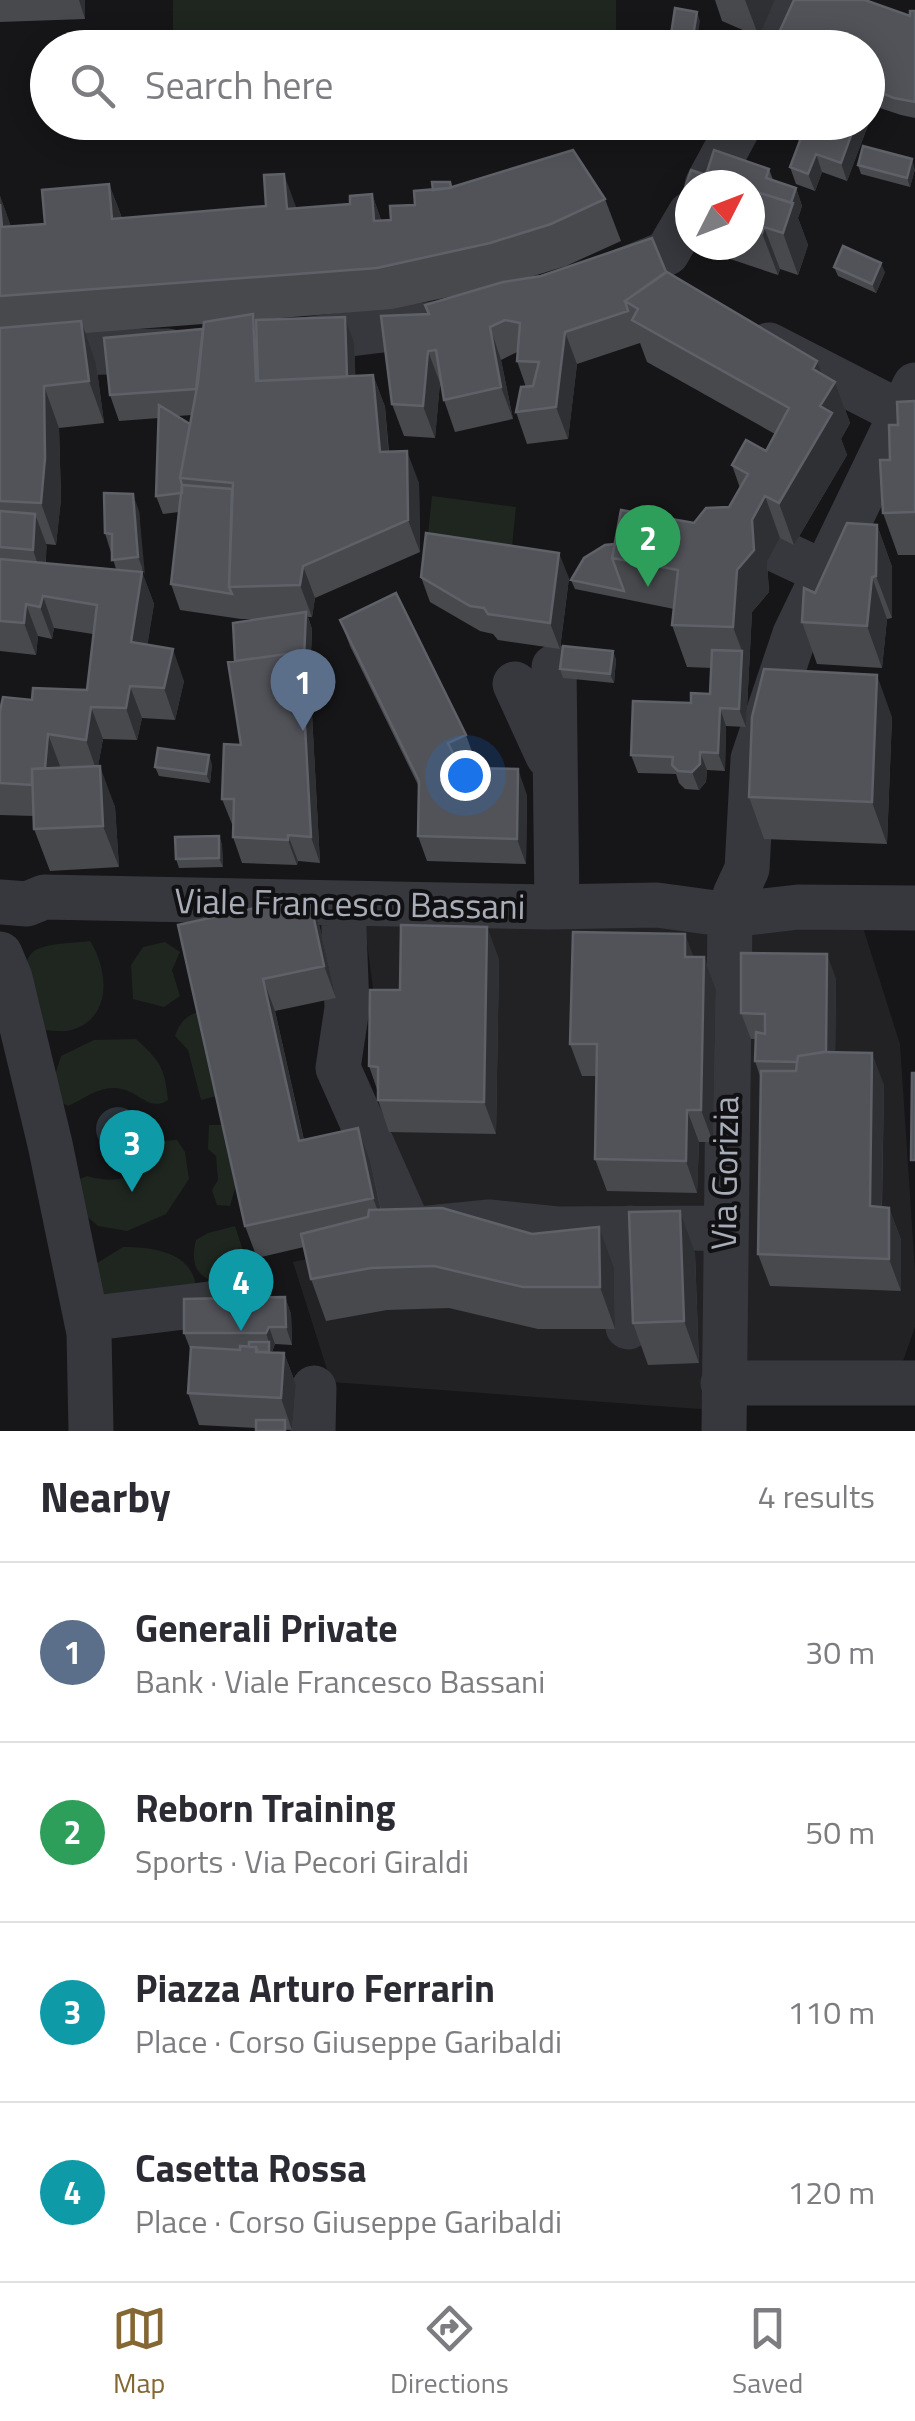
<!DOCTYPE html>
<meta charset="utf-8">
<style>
body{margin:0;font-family:"Titillium Web",sans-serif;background:#f7f7f7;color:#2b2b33}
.compass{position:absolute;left:675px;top:170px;width:90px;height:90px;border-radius:50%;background:#fff;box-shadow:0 5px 25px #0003;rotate:48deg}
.you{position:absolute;left:465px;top:775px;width:35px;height:35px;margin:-25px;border:8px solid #fff;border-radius:50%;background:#1a73e8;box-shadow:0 0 0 15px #1a73e833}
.badge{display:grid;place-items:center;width:65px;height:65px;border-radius:50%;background:#856733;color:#fff;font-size:32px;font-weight:700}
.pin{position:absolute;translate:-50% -82px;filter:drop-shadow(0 2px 5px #0008)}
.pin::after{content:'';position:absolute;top:52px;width:35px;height:30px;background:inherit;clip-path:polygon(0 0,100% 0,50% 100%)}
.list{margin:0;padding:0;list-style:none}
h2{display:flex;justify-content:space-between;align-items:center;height:130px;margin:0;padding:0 40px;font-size:42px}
h2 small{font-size:32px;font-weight:400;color:#7c7c81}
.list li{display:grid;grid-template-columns:65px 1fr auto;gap:30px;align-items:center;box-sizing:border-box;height:180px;padding:0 40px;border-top:2px solid #e1e1e2}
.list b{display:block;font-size:38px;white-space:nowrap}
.list p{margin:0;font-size:32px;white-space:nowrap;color:#7c7c81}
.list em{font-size:32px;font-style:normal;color:#7c7c81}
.icon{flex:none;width:55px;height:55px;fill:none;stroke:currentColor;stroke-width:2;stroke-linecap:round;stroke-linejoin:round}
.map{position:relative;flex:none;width:915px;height:1431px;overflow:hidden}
.search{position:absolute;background:#fff;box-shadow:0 5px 25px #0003;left:30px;right:30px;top:30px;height:110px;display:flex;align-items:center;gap:25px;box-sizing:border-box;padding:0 35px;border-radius:55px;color:#7c7c81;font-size:38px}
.sheet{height:850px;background:#fff}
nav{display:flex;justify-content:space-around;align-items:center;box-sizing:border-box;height:140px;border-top:2px solid #e1e1e2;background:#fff;font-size:28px;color:#7c7c81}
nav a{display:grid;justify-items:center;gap:5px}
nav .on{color:#856733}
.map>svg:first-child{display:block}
.built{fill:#222225}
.green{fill:#1e261f}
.water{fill:#2c353c}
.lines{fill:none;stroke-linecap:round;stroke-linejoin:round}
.minor{stroke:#37383d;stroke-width:45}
.wall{fill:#47494d;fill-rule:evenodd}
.shaded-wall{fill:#2f3033}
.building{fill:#525359;stroke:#5f6168;stroke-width:2.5}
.labels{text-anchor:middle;stroke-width:8;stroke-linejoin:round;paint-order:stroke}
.street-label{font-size:35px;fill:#a8adb8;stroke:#111113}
</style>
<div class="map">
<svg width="915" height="1431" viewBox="0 0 915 1431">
<rect width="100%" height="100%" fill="#161618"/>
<path class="built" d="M852,893L900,1044L915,1271V1327L902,1364L738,1365L741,1412L331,1382L293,1262L406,1239L363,912Z"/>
<path class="green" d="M173,0H616V47H173Z
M432,496L516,507L512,547L427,544Z
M90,941C110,972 112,1022 67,1031C60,1032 49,1030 42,1030C36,1008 10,958 40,948C55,943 74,943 90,941Z
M165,942L180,952L172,970L180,996L164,1007L133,999L131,965L143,947Z
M202,1011L221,1095L201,1100L188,1050L175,1036C180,1022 187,1014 202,1011Z
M136,1039C160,1061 165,1068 168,1100C149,1113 138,1089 115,1088C97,1087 84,1099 68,1106L57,1100L54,1079L61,1056L94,1040Z
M209,1125H227L239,1175L230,1206L217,1205L212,1190L218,1180L216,1156L208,1149Z
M177,1140L185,1152L189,1179L166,1214L127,1231L98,1226L81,1211L80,1179L87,1176C127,1187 140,1173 161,1141Z
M235,1226L246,1260L259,1262L264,1282C232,1284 183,1291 196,1240L208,1233Z
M123,1247C158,1247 198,1254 196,1295L104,1308L94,1265Z"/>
<path class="water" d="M96 1129a22 22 0 1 1 44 0a22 22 0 1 1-44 0Z"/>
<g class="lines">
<path class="minor" d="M774,48L793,0
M707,185L741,122
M604,278L667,253L690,214
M292,341L441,323
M769,345L903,414H915
M0,354L168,351
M774,549L823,572
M554,667L557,907
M515,684L548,756
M735,895L747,869L753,759L795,634L915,385
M0,902L27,904L44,897L548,907L657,905L730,915L798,907L915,908
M343,904L347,1008L338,1068L410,1230L489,1222L557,1229L724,1228
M0,954L10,978L50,1144L89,1333L91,1431
M86,1319L209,1304H243
M628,1327L630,1228
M723,1383H915
M313,1431L314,1388
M724,1431L730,915"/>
</g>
<path class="wall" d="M0,0H85V19L0,22Z
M715,0H775L759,37L722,21Z
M872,3L910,16L915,11V118L901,115L868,104V48Z
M870,120L847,181L822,172L815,191L796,184L790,167Z
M714,150L769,169L773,180L796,188L802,206L798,218L808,245L798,275L780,269L778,275L694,247L693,245H750V185H690V236L679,205L691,170L706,175Z
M858,165L915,169L910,187L861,174Z
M450,182L452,187L605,199L621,241L566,266L527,278L666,272L835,382L850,423L841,439L847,455L794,545L780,538L767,562L769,592L752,612L746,727L726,726L725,771L707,770L706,782L699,790L685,789L679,783L676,774L638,773L631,755L691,703L710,694L712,668L687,667L672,625L674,609L575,589L571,580L615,544L694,523L729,507L740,488L732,465L766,451L775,434L647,362L640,343L577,364L568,439L527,444L516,412L526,387L517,361V352L501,360L513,419L455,432L444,400L440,383L435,438L404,436L392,404L428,314L463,294L392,309L256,320L345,317L354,342L355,376L373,375L385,407L389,452L419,483L420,552L315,598L312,617H308L312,629L310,677L320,863L298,861L297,865L242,863L233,837V824H232L222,799L241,745L235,661L260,619H241L180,610L171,584L179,512L163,514L156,496L159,418L119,421L110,395L203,329V324L85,333L96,363L104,423L59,428L61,499L56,545L46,544V563L116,569L105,533L139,511L143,575L154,604L147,645L184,681L175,720L142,718L137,740L103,739L98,766L115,807L119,867L50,871L34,829V816L0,815V711L32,700L87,690L93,634L54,628L52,639L38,636L36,655L0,651V196L11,227L45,224L109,184L122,218L350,204L372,194L381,220H391L415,205L433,190ZM192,415L190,424L178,416Z
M834,267L885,272L876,293L838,276Z
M915,401V555H898L883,513L890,460L898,425Z
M877,525L892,567V618L887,619L882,668L817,664L802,622Z
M421,577L569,578L560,649L498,640L493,634L480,631L430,602Z
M340,620L466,735L475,760L460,768L527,795L526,864L427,861L418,836L419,787L350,646Z
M613,651L616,660L614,683L563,678L560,669Z
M892,717L887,844L764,839L749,797Z
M212,764L210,783L159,776L155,767Z
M219,836L222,845L223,867L179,868L176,859Z
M309,896L320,928L336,998L275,1011L304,1140L358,1128L370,1160L381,1209L614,1268L615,1329H538L449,1308L387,1310L326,1321L311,1279L304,1247L257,1258L245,1226L178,925Z
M694,957H704L716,989L713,1142H699L697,1193L607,1191L595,1159L596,1076H582L570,1044Z
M499,959L496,1134L389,1132L378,1100V1092L369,1066L400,990Z
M836,979L835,1053L884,1085L882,1207L889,1208L901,1240V1291L770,1286L758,1254L761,1079L755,1061V1039H751L741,1013Z
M695,1253L699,1363L648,1365L633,1323Z
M285,1297L291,1314L292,1345L275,1344L272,1352L284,1353L296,1385L292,1430L199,1425L188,1393L191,1351L184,1333Z"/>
<path class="shaded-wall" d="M79,0H85V19Z
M745,0H775L759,37Z
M697,12L700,21L696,48H691Z
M868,112L870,120L847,181L841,163L856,122H868Z
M816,154L822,172L815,191L808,174Z
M912,159L915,169L910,187L907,178Z
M284,174L299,215L287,209Z
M109,184L125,226L112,219Z
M796,188L802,206L798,218L808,245L798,275L783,233Z
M372,194L387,236L374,221Z
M0,196L14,235L2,227Z
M764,227L780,269L778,275L762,233Z
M881,263L885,272L876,293L872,284Z
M253,314L265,346L267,388L256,381Z
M345,317L354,342L357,410L348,385Z
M81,321L96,363L104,423L89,381Z
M490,327L501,360L513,419L501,387Z
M565,332L577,364L568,439L556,407Z
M428,351L440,383L435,438L423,406Z
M817,361L829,392L835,382L850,423L841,439L847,455L794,545L779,503L820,406L813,369Z
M373,375L385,407L391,485L380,452Z
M44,386L59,428L61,499L56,545L41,503Z
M407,451L419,483L420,552L408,520Z
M133,494L139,511L145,575L138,557Z
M765,496L780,538L767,562L769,592L752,612L746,727L739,709L742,651L733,627L737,570L752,520Z
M35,514L47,546L44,582L33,550Z
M877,525L892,567V618L876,576Z
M559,553L569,578L560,649L550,623Z
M303,566L315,598L312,617L300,585Z
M142,572L154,604L143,674L131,642Z
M872,577L887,619L882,668L867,626Z
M43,596L54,628L52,639L40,607Z
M26,604L38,636L36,655L24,623Z
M306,612L312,629L310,677L320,863L311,837L301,652Z
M173,649L184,681L175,720L164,688Z
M613,651L616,660L614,683L610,674Z
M877,675L892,717L887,844L872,802Z
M130,686L142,718L137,740L126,708Z
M91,707L103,739L97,772L86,740Z
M720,708L726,726L725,771L718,753Z
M48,734L60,766L56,810L44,778Z
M700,752L707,770L706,782L699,790L692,772Z
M209,755L212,764L210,783L206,774Z
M100,766L115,807L119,867L103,826Z
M518,769L527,795L526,864L517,839Z
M288,835L298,861L297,865L288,840Z
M219,836L222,845L223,867L219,858Z
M309,896L320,928L336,998L324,966Z
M487,927L499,959L496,1134L484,1102Z
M685,934L697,966L685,957Z
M827,954L836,979L835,1084L826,1059Z
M704,957L716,989L713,1142L701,1110Z
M263,979L275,1011L311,1173L299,1141Z
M872,1053L884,1085L881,1238L870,1206Z
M687,1110L699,1142L697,1193L686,1161Z
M358,1128L370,1160L385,1230L373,1198Z
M889,1208L901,1240V1291L889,1259Z
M680,1211L695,1253L699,1363L684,1321Z
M599,1227L614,1268L615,1329L600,1287Z
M285,1297L291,1314L292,1345L286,1327Z
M269,1327L275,1344L272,1351L273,1379L269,1370V1342L266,1333Z
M284,1353L296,1385L292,1430L281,1398Z"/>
<path class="building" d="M794,0H865L910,16V11H915V102L894,98L868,88V48H772Z
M675,8L697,12L691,48H669Z
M807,122H856L841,163L816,154L808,174L790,167Z
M863,146L912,159L907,178L858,165Z
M573,150L605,199L551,224L490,243L377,268L0,296V204L2,227L45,224L42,190L109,184L112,219L266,206L264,175L284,174L287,209L350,204V196L372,194L374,221L391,220L390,206L415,205L414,191L449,188Z
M714,150L769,169L766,178L796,188L791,203L750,190V185H736L706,175Z
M691,170L736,185H690V209L679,205Z
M432,182H450L451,188L433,190Z
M750,190L793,203L783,233L764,227L762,233L750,229Z
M652,238L666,272L625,301L628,311L565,332L556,407L516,412L521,387L533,386L539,362L517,361L520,323L505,320L490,327L501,387L444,400L436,350L428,351L423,406L392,404L381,316L429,314L425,305L503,282L541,276Z
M843,246L881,263L872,284L834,267Z
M667,272L817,361L813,369L835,382L820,406L832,413L779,503L765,496L752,520L754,550L737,570L733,627L672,625L678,570L612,558L621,510L694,523L706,508L729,507L748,474L732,465L746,440L766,451L789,408L632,320L638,309L625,301Z
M253,314L256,381L373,375L380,452L407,451L408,520L303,566L300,585L229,587L233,483L180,478L198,382L204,322Z
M345,317L347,377L258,381L256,320Z
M81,321L89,381L44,386L45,458L41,503L0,501V328Z
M203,329L196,389L110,395L104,338Z
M915,401V512L883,513L880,460H890L889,425H898L897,402Z
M159,405L190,424L180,478L182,485V493L156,496Z
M182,485L232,489L229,587L232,594L171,584Z
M104,493L133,494L138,557L112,560V534L105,533Z
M0,511L35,514L33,550L0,547Z
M847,523L877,525L876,576L872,577L867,626L802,622L804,588L815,593Z
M426,533L559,553L550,623L488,614L484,608L470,606L421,577Z
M615,544L612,558L624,591L571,580L584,558L605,545Z
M0,559L142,572L131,642L173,649L164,688L130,686L126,708L91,707L86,740L48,734L45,768L32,769V785L0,783V711L3,697L32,700L33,688L87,690L97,605L43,596L40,607L26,604L24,623L0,621Z
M396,593L466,735L448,743L460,768L518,769L517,839L418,836L419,781L340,620Z
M306,612L304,659L301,652L235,661L233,623Z
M563,646L613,651L610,674L560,669Z
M712,650L742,651L739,709L720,708L718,753L700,752V764L692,772L678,771L672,765L673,757L631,755L633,701L691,703V693L710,694Z
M301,652L311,837L288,835V840L233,837L234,799H222L224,744L241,745L228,662Z
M764,669L877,675L872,802L749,797L752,717Z
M158,748L209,755L206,774L155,767Z
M100,766L103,826L34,829L32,769Z
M219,836V858L176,859L175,837Z
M309,896L324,966L263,979L299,1141L358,1128L373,1198L245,1226L178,925Z
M401,925L487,927L484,1102L378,1100V1067L369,1066L370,990H400Z
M573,932L685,934V957H704L701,1110H687L686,1161L595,1159L597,1044H570Z
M741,953L827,954L826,1052L798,1056L797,1062L755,1061L756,1032L765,1034V1014L741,1013Z
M823,1052L872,1053L870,1206L889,1208V1259L758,1254L761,1071H796L798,1056Z
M912,1073H915V1160H911Z
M442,1208L532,1234L599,1227L600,1287H523L434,1266L371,1268L311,1279L301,1234L368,1217L369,1210Z
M680,1211L684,1321L633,1323L629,1212Z
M285,1297L286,1327H269L266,1333H184V1299Z
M249,1342H269V1352H258L256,1347H249Z
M240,1346L256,1347V1352L284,1353L281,1398L188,1393L191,1347L240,1350Z
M256,1420H285V1431H256Z"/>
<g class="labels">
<g class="street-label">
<text transform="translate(350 904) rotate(1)" y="12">Viale Francesco Bassani</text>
<text transform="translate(725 1173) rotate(-89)" y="12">Via Gorizia</text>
</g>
</g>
</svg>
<svg class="compass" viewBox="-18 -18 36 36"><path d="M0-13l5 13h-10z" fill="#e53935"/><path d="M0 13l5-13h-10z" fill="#7c7c81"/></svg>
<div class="you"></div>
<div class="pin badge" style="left:303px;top:731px;background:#5c6f8a">1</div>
<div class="pin badge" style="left:648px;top:587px;background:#2e9e5b">2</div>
<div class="pin badge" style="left:132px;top:1192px;background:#0f9aa8">3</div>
<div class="pin badge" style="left:241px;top:1331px;background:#0f9aa8">4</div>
<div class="search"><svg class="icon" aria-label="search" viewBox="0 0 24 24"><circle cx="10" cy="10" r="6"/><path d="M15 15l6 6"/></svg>Search here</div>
</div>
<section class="sheet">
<h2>Nearby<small>4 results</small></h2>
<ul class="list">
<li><span class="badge" style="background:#5c6f8a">1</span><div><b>Generali Private</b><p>Bank · Viale Francesco Bassani</p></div><em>30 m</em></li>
<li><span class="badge" style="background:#2e9e5b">2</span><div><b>Reborn Training</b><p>Sports · Via Pecori Giraldi</p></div><em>50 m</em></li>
<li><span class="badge" style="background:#0f9aa8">3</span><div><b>Piazza Arturo Ferrarin</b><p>Place · Corso Giuseppe Garibaldi</p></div><em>110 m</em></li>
<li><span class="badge" style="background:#0f9aa8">4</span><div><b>Casetta Rossa</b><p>Place · Corso Giuseppe Garibaldi</p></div><em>120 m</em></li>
</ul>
</section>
<nav>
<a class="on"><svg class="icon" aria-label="map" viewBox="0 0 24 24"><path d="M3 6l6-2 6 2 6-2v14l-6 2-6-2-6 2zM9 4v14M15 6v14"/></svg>Map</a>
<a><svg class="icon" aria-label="directions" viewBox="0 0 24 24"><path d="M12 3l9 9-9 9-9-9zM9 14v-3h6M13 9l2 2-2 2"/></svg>Directions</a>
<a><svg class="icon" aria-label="saved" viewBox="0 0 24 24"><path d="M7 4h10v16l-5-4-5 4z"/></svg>Saved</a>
</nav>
